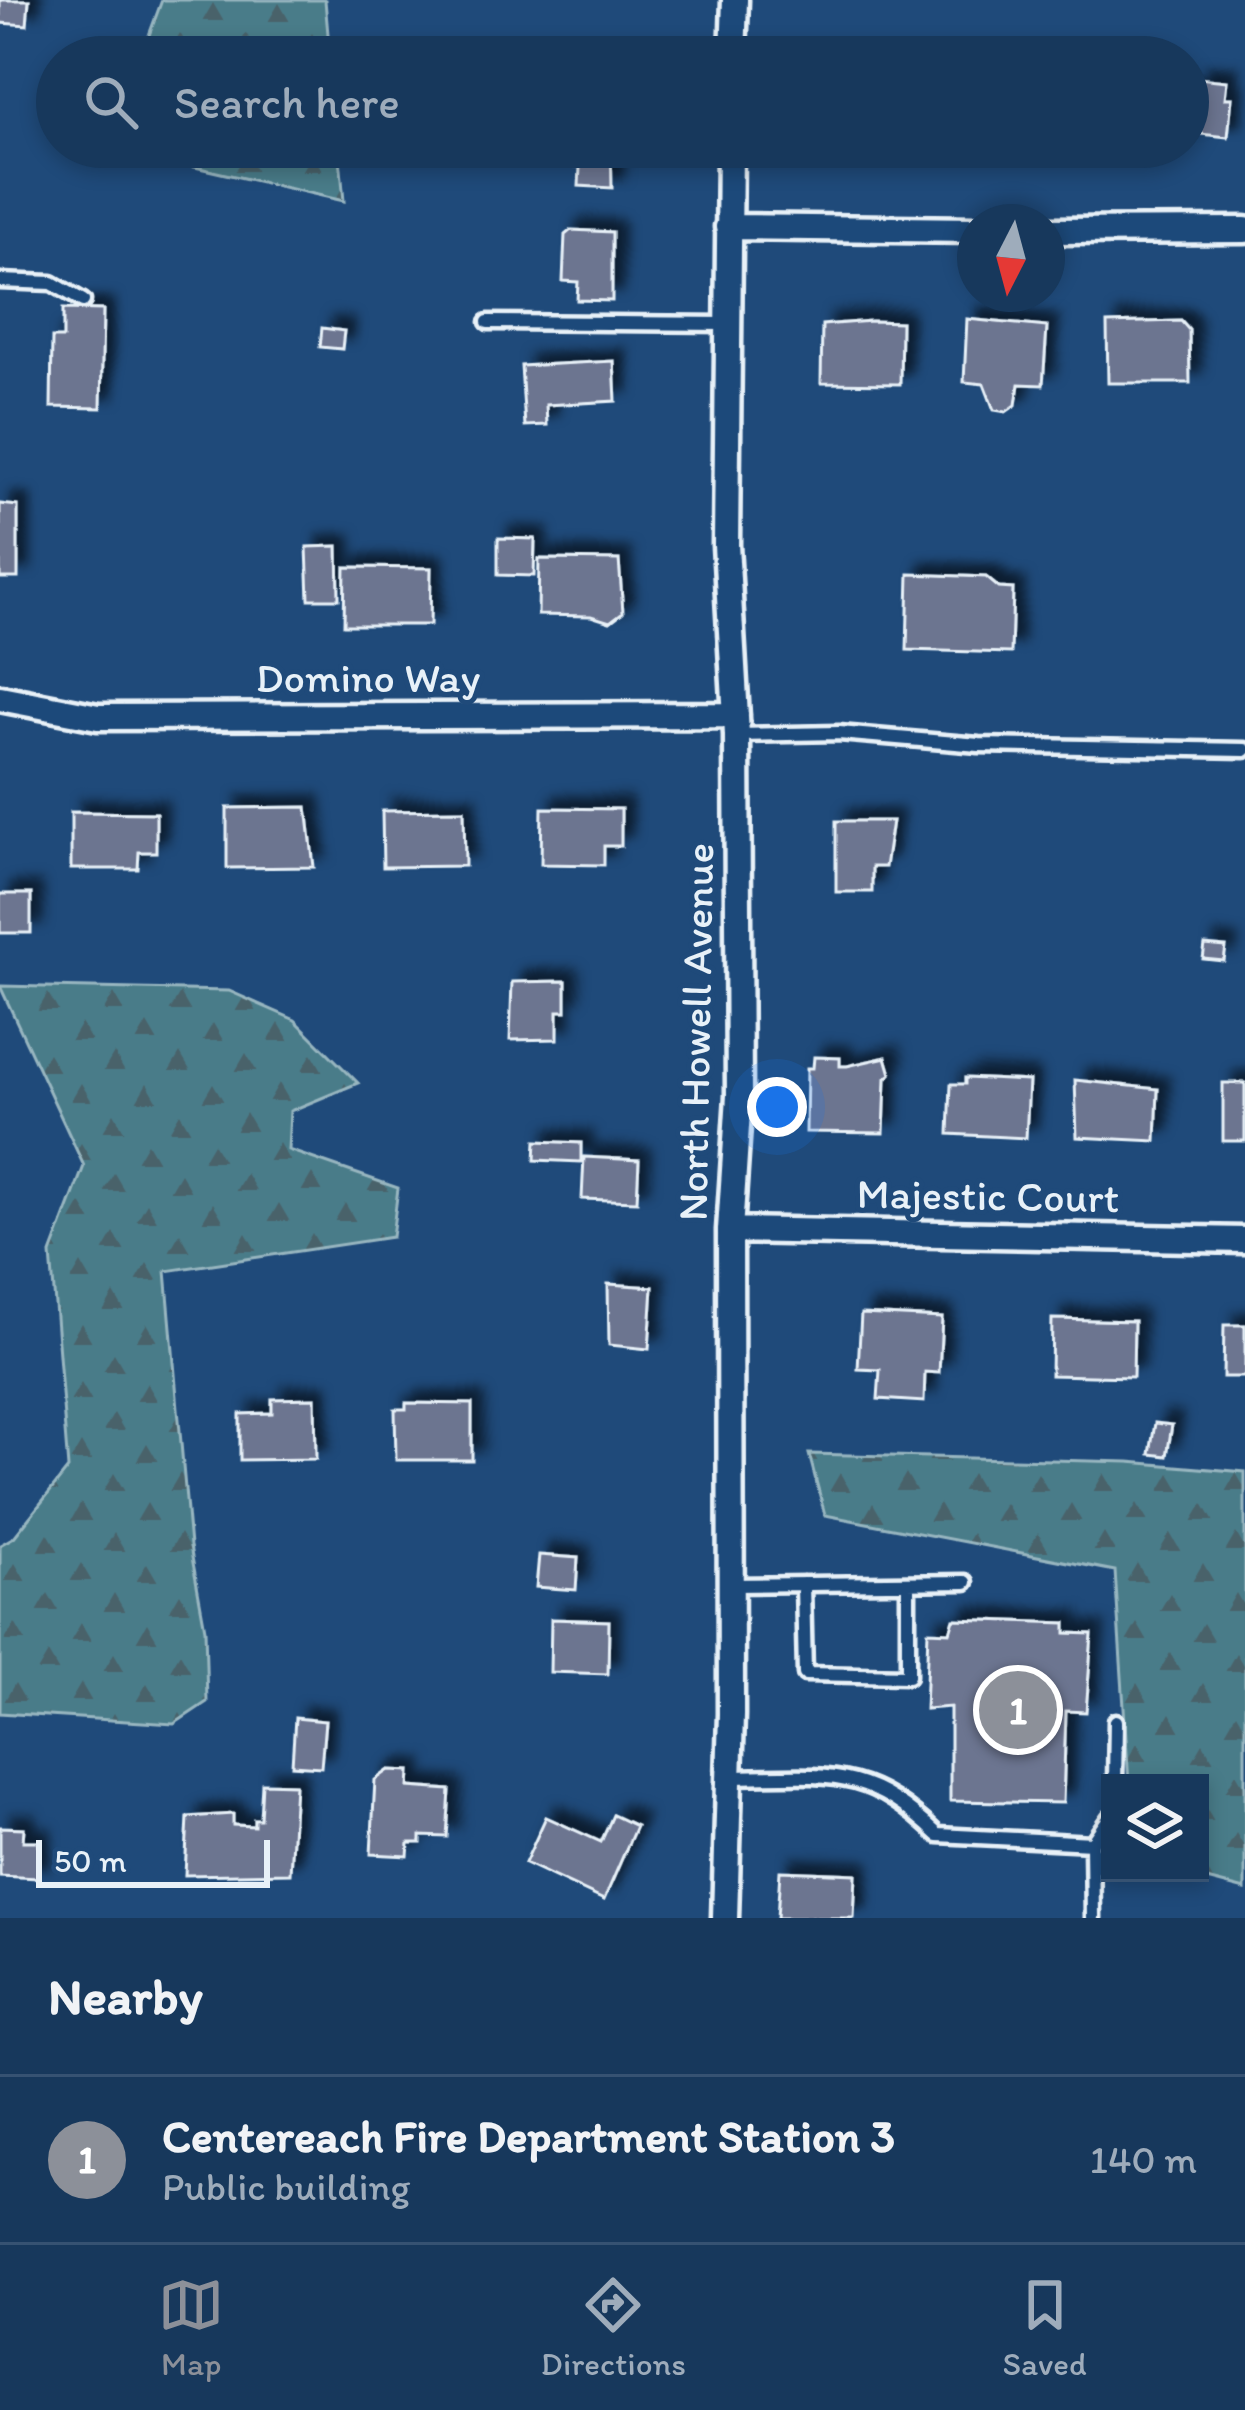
<!DOCTYPE html>
<style>
body{margin:0;font-family:Itim,sans-serif;background:#244365;color:#f1f3f6}
.controls{position:absolute;right:36px;bottom:36px;display:grid;overflow:hidden;border-radius:0px;box-shadow:0 6px 18px #0003}
.controls button{width:108px;height:108px;display:grid;place-items:center;padding:0;border:0;border-bottom:3px solid #365272;background:#17385c;color:#f1f3f6;font:60px sans-serif}
.compass{position:absolute;left:957px;top:204px;width:108px;height:108px;border-radius:50%;background:#17385c;box-shadow:0 6px 18px #0003;rotate:186deg}
.scale{position:absolute;left:36px;bottom:30px;width:234px;box-sizing:border-box;padding-left:12px;border:6px solid #e8f1f8;border-top:0;font-size:33px;line-height:42px;white-space:nowrap;color:#e8f1f8;-webkit-text-stroke:9px #1f4a7a;paint-order:stroke}
.you{position:absolute;left:777px;top:1107px;width:42px;height:42px;margin:-30px;border:9px solid #fff;border-radius:50%;background:#1a73e8;box-shadow:0 0 0 18px #1a73e833}
.badge{display:grid;place-items:center;width:78px;height:78px;border-radius:50%;background:#8c9099;color:#fff;font-size:39px;font-weight:700}
.pin{position:absolute;translate:-50% -50%;border:6px solid #fff;box-shadow:0 3px 12px #0006}
.list{margin:0;padding:0;list-style:none}
h2{display:flex;justify-content:space-between;align-items:center;height:156px;margin:0;padding:0 48px;font-size:51px}
h2 small{font-size:39px;font-weight:400;color:#9eacbb}
.list li{display:grid;grid-template-columns:78px 1fr auto;gap:36px;align-items:center;box-sizing:border-box;height:168px;padding:0 48px;border-top:3px solid #365272}
.list b{display:block;font-size:45px;white-space:nowrap}
.list p{margin:0;font-size:39px;white-space:nowrap;color:#9eacbb}
.list em{font-size:39px;font-style:normal;color:#9eacbb}
.icon{flex:none;width:66px;height:66px;fill:none;stroke:currentColor;stroke-width:2;stroke-linecap:round;stroke-linejoin:round}
.map{position:relative;flex:none;width:1245px;height:1918px;overflow:hidden}
.search{position:absolute;background:#17385c;box-shadow:0 6px 18px #0003;left:36px;right:36px;top:36px;height:132px;display:flex;align-items:center;gap:30px;box-sizing:border-box;padding:0 42px;border-radius:66px;color:#9eacbb;font-size:45px}
.sheet{height:324px;background:#17385c}
nav{display:flex;justify-content:space-around;align-items:center;box-sizing:border-box;height:168px;border-top:3px solid #365272;background:#17385c;font-size:33px;color:#9eacbb}
nav a{display:grid;justify-items:center;gap:6px}
nav .on{color:#8c9099}
.map>svg:first-child{display:block}
.forest{fill:url(#forest-firs);stroke:#98b6c0;stroke-width:3}
.building{fill:#6c7490;stroke:#e8f1f8;stroke-width:3;filter:url(#shadow)}
.lines{fill:none;stroke-linecap:round;stroke-linejoin:round}
.lane-casing{stroke:#e8f1f8;stroke-width:21}
.street-casing{stroke:#e8f1f8;stroke-width:33}
.lane{stroke:#1f4a7a;stroke-width:12}
.street{stroke:#1f4a7a;stroke-width:24}
.labels{text-anchor:middle;stroke-width:10;stroke-linejoin:round;paint-order:stroke}
.street-label{font-size:42px;fill:#e8f1f8;stroke:#1f4a7a}
</style>
<div class="map">
<svg width="1245" height="1918" viewBox="0 0 1245 1918">
<defs>
<pattern id="forest-firs" width="22" height="20" patternUnits="userSpaceOnUse" patternTransform="scale(3)"><rect width="22" height="20" fill="#497c89"/><path d="M5 1l3.5 6h-7zM16 11l3.5 6h-7z" fill="#48626a"/></pattern>
<filter id="shadow"><feDropShadow dx="11" dy="-11" stdDeviation="6" flood-color="#0009"/></filter>
</defs>
<rect width="100%" height="100%" fill="#1f4a7a"/>
<filter id="ink" filterUnits="userSpaceOnUse"><feTurbulence type="fractalNoise" baseFrequency=".00833" numOctaves="2"/><feDisplacementMap in="SourceGraphic" scale="24" xChannelSelector="R" yChannelSelector="G"/><feConvolveMatrix kernelMatrix="1 2 1 2 8 2 1 2 1" color-interpolation-filters="sRGB"/></filter>
<g filter="url(#ink)">
<path class="forest" d="M162,0H325L330,57H141Z
M107,147H339L344,201Z
M0,986L229,991L295,1020L358,1083L290,1111L288,1150L398,1188L392,1237L166,1271L190,1546L205,1629L207,1702L174,1724L0,1713V1545L14,1537L68,1469L51,1254L84,1166Z
M809,1454L1129,1462L1245,1472V1890L1180,1873H1200V1783H1129L1115,1571L825,1515Z"/>
<path class="building" d="M0,0H29L27,25L0,23Z
M1198,78L1227,81L1225,98H1232L1228,137L1192,133L1188,140V89L1194,90L1196,99Z
M567,147H611L612,188L579,186L580,167L566,166Z
M571,230L612,232V301L577,300L578,282L563,281L565,235Z
M63,309L103,310L101,408L51,407L52,338H63Z
M967,319L1047,327L1043,385L1019,384L1016,405L1006,412L994,410L984,384L964,382Z
M871,321L901,322L900,384L821,383L822,325Z
M1181,321L1189,330L1190,383H1108L1107,323Z
M322,328L344,331L342,349L320,347Z
M614,361L616,401L546,405L547,425L525,426L521,366Z
M0,504L18,506V578H0Z
M498,538L535,539L534,576L498,575Z
M338,546L339,599H309L307,547Z
M539,559L619,560L623,612L610,622L591,616L538,615Z
M345,567L431,568L430,625H344Z
M909,574L986,577L999,588L1013,589L1011,653L907,650Z
M307,807L314,867L227,868V808Z
M542,808L621,809V846H604V865L541,864Z
M464,810L465,866L383,867L382,811Z
M71,812L156,813V852H139L138,869H71Z
M836,821H892L885,867H872V892H836Z
M0,894H31V933H0Z
M1205,945L1226,947L1224,961L1203,959Z
M566,981V1011H558V1039L510,1040L512,982Z
M814,1057L840,1058V1066H847L886,1057L891,1074L886,1078L884,1133L806,1132L807,1068H813Z
M965,1078L1029,1081L1026,1138L949,1134L951,1084H965Z
M1075,1080L1158,1089L1156,1141L1077,1137Z
M1223,1083H1245V1141H1223Z
M536,1141L581,1143V1162L535,1160Z
M584,1157L639,1160L637,1201L582,1199Z
M608,1284L653,1287L649,1349L609,1345Z
M861,1314L942,1318L939,1373L925,1372L924,1402L878,1399L880,1370L858,1369Z
M1052,1319L1134,1321L1133,1377L1051,1375Z
M1224,1325H1245V1377H1223Z
M315,1398L316,1459L240,1460V1414L272,1413V1399Z
M406,1403L472,1404V1460H396L395,1409H406Z
M1155,1423L1172,1425L1167,1456L1150,1454Z
M539,1555L578,1558L576,1590L536,1587Z
M551,1619L609,1621L608,1674L550,1672Z
M954,1619L1066,1623V1633L1092,1634L1086,1712L1066,1711L1063,1803L950,1801V1707L925,1709L928,1631L950,1632Z
M295,1718L325,1721L321,1767L292,1765Z
M389,1770L410,1771L409,1787L450,1790L447,1837L421,1836V1843H409L408,1856L371,1854L375,1780Z
M262,1783L295,1784L290,1873L185,1875L188,1817L233,1814V1825L254,1826V1819H260Z
M613,1815L636,1826L604,1900L525,1863L546,1817L601,1842Z
M0,1827L24,1828L23,1841H39L38,1878L0,1876Z
M780,1871L856,1874L854,1918H777Z"/>
<g class="lines">
<defs>
<path id="lane" d="M0,281L52,283L83,301
M488,322L727,324
M737,735L839,733L979,745L1245,750
M803,1584L805,1674L908,1676V1583
M732,1585L966,1582
M729,1777C826,1776 864,1764 938,1835L1092,1843L1093,1918
M1115,1783L1116,1721
M1092,1843L1110,1817"/>
<path id="street" d="M733,57L735,0
M728,227L975,230
M1047,231L1245,230
M0,698L98,717L736,715
M730,1230L1245,1240
M725,1918L731,1714L730,1230L739,1096L737,735L726,545L730,147"/>
</defs>
<use href="#lane" class="lane-casing"/>
<use href="#street" class="street-casing"/>
<use href="#lane" class="lane"/>
<use href="#street" class="street"/>
</g>
</g>
<g class="labels">
<g class="street-label">
<text x="368" y="692">Domino Way</text>
<text transform="translate(695 1032) rotate(-89)" y="15">North Howell Avenue</text>
<text transform="translate(988 1195) rotate(1)" y="15">Majestic Court</text>
</g>
</g>
</svg>
<div class="controls">
<button><svg class="icon" aria-label="layers" viewBox="0 0 24 24"><path d="M12 4l9 5-9 5-9-5zM3 14l9 5 9-5"/></svg></button>
</div>
<svg class="compass" viewBox="-18 -18 36 36"><path d="M0-13l5 13h-10z" fill="#e53935"/><path d="M0 13l5-13h-10z" fill="#9eacbb"/></svg>
<div class="scale">50 m</div>
<div class="you"></div>
<div class="pin badge" style="left:1018px;top:1710px">1</div>
<div class="search"><svg class="icon" aria-label="search" viewBox="0 0 24 24"><circle cx="10" cy="10" r="6"/><path d="M15 15l6 6"/></svg>Search here</div>
</div>
<section class="sheet">
<h2>Nearby<small></small></h2>
<ul class="list">
<li><span class="badge">1</span><div><b>Centereach Fire Department Station 3</b><p>Public building</p></div><em>140 m</em></li>
</ul>
</section>
<nav>
<a class="on"><svg class="icon" aria-label="map" viewBox="0 0 24 24"><path d="M3 6l6-2 6 2 6-2v14l-6 2-6-2-6 2zM9 4v14M15 6v14"/></svg>Map</a>
<a><svg class="icon" aria-label="directions" viewBox="0 0 24 24"><path d="M12 3l9 9-9 9-9-9zM9 14v-3h6M13 9l2 2-2 2"/></svg>Directions</a>
<a><svg class="icon" aria-label="saved" viewBox="0 0 24 24"><path d="M7 4h10v16l-5-4-5 4z"/></svg>Saved</a>
</nav>
